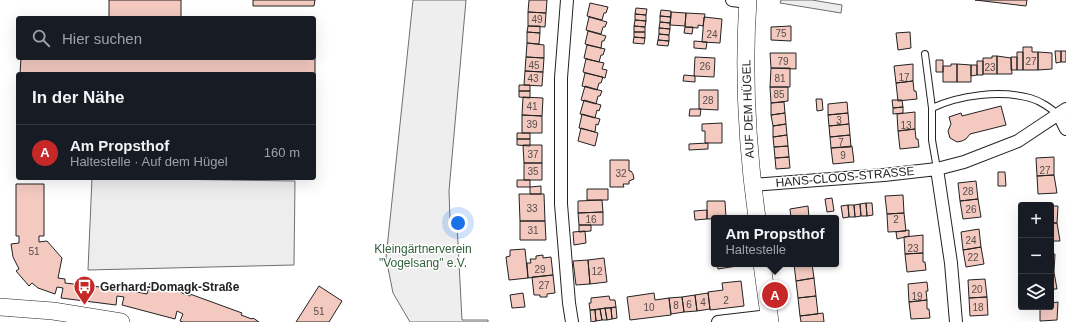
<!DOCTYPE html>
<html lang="de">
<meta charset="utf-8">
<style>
body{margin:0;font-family:Arial,sans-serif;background:#242831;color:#f1f3f6}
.controls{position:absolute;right:12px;bottom:12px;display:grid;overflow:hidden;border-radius:4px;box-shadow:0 4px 16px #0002}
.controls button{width:36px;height:36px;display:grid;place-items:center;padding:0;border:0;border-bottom:1px solid #363941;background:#171b24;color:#f1f3f6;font:20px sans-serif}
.you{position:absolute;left:458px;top:223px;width:14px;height:14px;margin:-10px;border:3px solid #fff;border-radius:50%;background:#1a73e8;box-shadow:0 0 0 6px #1a73e833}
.badge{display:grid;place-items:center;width:26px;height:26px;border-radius:50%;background:#c62828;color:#fff;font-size:13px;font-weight:700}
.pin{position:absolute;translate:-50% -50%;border:2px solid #fff;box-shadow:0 1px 4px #0006}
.popup{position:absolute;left:711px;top:215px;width:128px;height:52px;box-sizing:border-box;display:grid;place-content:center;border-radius:4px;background:#171b24;filter:drop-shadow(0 1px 3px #0005);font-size:13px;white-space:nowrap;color:#9ea1a6}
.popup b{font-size:15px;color:#f1f3f6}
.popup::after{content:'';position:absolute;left:50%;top:100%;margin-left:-8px;border:8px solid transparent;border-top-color:#171b24}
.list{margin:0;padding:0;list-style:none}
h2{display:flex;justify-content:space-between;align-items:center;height:52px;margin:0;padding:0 16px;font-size:17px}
h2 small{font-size:13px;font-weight:400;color:#9ea1a6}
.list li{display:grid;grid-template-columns:26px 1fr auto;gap:12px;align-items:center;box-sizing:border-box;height:56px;padding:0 16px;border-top:1px solid #363941}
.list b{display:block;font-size:15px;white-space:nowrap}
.list p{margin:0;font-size:13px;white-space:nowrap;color:#9ea1a6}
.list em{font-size:13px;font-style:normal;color:#9ea1a6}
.icon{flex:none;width:22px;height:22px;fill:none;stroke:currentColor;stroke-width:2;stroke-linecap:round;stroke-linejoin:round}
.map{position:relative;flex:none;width:1066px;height:322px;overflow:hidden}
.search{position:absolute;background:#171b24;box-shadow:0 4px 16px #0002;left:16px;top:16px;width:300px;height:44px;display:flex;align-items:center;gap:10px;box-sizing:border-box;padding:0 14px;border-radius:4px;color:#9ea1a6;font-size:15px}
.panel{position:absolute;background:#171b24;box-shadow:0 4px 16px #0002;left:16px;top:72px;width:300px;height:108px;border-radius:4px}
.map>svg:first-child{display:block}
.green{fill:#eee;stroke:#6f6f6f}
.parking{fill:#ededed;stroke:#6f6f6f}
.building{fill:#f3c9c0;stroke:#222}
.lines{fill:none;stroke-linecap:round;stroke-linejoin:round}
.lane-casing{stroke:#222;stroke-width:8}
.street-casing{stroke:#222;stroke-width:14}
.secondary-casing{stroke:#222;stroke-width:18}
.lane{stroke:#fff;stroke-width:6}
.street{stroke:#fff;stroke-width:12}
.secondary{stroke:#fff;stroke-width:17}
.labels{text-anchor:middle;stroke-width:3;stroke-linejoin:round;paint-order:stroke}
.number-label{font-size:10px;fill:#564c4a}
.street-label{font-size:12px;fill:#222;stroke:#fff}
.park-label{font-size:12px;fill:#2f5e38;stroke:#fff}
.poi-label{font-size:12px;font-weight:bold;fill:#222;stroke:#fff;text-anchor:start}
</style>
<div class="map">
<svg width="1066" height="322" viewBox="0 0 1066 322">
<rect width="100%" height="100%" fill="#fff"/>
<path class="green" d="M413,0H466L449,191L450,220L457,224L462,320H488V322H410L393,293L386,258Z"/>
<path class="parking" d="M781,0H812L842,5L841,13L780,3Z
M92,178L295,181L294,265L88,270Z"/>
<path class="building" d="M109,0H181V18H109Z
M253,0H315L314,6H253Z
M529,0H547L546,13L528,12Z
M975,0H1027L1026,6Z
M590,3L608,7L606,13H604L602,20L587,16Z
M636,8L647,9L646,15L635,14Z
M661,10L671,11V17L660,16Z
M528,12L546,13L545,27L528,26Z
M671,12L686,13L685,26L670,25Z
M686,13L705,14L703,26L698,25V28L685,27Z
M635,14L646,15V21L635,20Z
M660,16L671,17L670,23L660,22Z
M589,17L607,22L605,27H603L601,34L586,30Z
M704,17L722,19L720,43L702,42Z
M635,20L646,21L645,27L634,26Z
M660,22L670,23V29L659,28Z
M528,26H540V33L527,32Z
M634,26L645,27V32H634Z
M791,26V41L771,40V27Z
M685,27H693L692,34L684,33Z
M659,28L670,29L669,35L659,34Z
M588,31L606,36L604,41H602L601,48L585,44Z
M527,32L540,33L539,44L527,43Z
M634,32H645V38L634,37Z
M910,32L911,48L898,50L896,33Z
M314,33H315V78L314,74H20L21,58H314Z
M659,34L669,35V41L658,40Z
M634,37L645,38L644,44L633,43Z
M658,40L669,41L668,46L657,45Z
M694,41L707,42L706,49L694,48Z
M527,43L544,45V58L526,57Z
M587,45L605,49L603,55H601L599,62L584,58Z
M1023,47H1032V52H1038V70H1023Z
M1055,51H1061V62L1056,63Z
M1061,51H1066V62H1061Z
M1017,52H1023V70H1017Z
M1038,52L1052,53V69L1038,70Z
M770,53H796V69L771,68Z
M992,56H997V74H983V58H992Z
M997,56L1011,58L1012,74H997Z
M526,57L544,58L543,72L525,71Z
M695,57L715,58L714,77L694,76Z
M1011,57H1017V70H1011Z
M586,59L604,63L602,69L607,70L605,78L583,72Z
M936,60H943V72H936Z
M977,61H983V75H977Z
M913,64V81L896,83L894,66Z
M951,64H957V82H943V66H951Z
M957,64L971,65V82H957Z
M971,65H977V75L971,76Z
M771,68H790V87H770Z
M525,71L543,72L542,86L524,85Z
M585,73L603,77L601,83H599L597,90L582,86Z
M684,75L695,76V82L683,81Z
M913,81L914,91H916L917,99L898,101L896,83Z
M519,85H530V91H519Z
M585,86L602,91L600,96H598L596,104L581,100Z
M770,87H788V101L771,103Z
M699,90H718V110L699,109Z
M519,91H530V98L519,97Z
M523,97L543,98L542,116L522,115Z
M816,99H822L823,110L817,111Z
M584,100L601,105L599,111L597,110L595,118L580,114Z
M892,100H902L903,107L893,108Z
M784,102L785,113L771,115V103Z
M847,102L848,113L828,115V104Z
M1001,106L1006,125L970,134L966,139L962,141L957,142L950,138L948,131L951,124L949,117L961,113L962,116Z
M903,107V113L893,114V108Z
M690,109H701L700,116H689Z
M915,112V129L898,131L897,114Z
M785,113L786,124L773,126L771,115Z
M848,113L849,124L829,126L828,115Z
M582,114L600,119L598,125L596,124L595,132L579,128Z
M522,115L542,116V133H522Z
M722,123V143H705V131H702V124Z
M786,124L787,135L773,137V126Z
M849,124L850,135L830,137L829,126Z
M581,128L598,133L595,146L578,141Z
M915,129L916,139H918L919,147L900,149L898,131Z
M517,133H530V139H517Z
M787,135L788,146L774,147L773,137Z
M850,135L851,147L831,148L830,137Z
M517,139H530V146L517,145Z
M708,143V149L689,150V144Z
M523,145H542V163H524Z
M788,146L789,157L775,158L774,147Z
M852,146L854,162L833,164L831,148Z
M789,157L790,168L776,169L775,158Z
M1054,157V175L1037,176L1036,158Z
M610,160H629V171H631L633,174L634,179L629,181V184H623L624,187H610Z
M524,163H542V180H524Z
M998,172H1005L1006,186H998Z
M1054,175L1057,193L1038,194L1037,176Z
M517,180H530V187H517Z
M976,181L978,199L960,201L958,183Z
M16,184H44V236H39V242L47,241L62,258L58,278L65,279V283L117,289V288L147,294L150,283L182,292V293L190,296V294L242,313L241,315L252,319L253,318L259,322H183L180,321L183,314L177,311L175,319L122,305L124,297L117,296L116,305L61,298L63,288L57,287L55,294L38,288L32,283L29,286L16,271L19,269L13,257L11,244L19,243V236H16Z
M541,186V194H530V187Z
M587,189H608V200H587Z
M519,194H544L545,221H520Z
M903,195L904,213L887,214L885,196Z
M832,198L834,211L827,212L825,199Z
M978,199L981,217L963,219L960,201Z
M602,200L603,212L578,213V201Z
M707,201H725L726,218L707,219Z
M866,203H872L873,215L867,216Z
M866,203L867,216H861L860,204Z
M860,204L861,216L855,217L854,205Z
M848,205H854L855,217H849Z
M848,205L849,217L843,218L841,206Z
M808,206L809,218H791L790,209Z
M1051,206H1058L1057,223H1051Z
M707,210V219L695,220L694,211Z
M603,212V225H579L578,213Z
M904,213L906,231L888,232L887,214Z
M520,221H545L546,240H520Z
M1051,223H1057L1060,241H1051Z
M579,225H591V231L579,232Z
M979,229L981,247L963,250L961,232Z
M909,230V236L897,239L896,232Z
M585,231L586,243L574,245L573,232Z
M923,235V253L905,254L904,237Z
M981,247L984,264L966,267L963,250Z
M525,249L528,278L509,280L506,257L510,256V250Z
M923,253V262H925L926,270L907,272L905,254Z
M1051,254H1055L1054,272H1051Z
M543,255V258L551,257L553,275L528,278L527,263H531L530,259H536V256Z
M604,258L607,282L590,284L588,260Z
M588,260L590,284L576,285L573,261Z
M717,264H737V266L718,269Z
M794,264H812L814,278L796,281Z
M1051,272H1054L1057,289H1051Z
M553,275L555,293L547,294V297H540V295H534L532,277Z
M814,278L816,296L798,298L796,281Z
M985,279L987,297L969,298L968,280Z
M741,281L744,306L710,310L708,292L723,290L722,283Z
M927,282L928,291H926L927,300L909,302L908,284Z
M319,286L342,301L329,322H296Z
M523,293L525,307L512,308L510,295Z
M654,293L655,300L669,298L671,315L630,320L627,297Z
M708,293L710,309L697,311L695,295Z
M695,295L697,311L684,312L682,297Z
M609,296L610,300H615L616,307L590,310L589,303H591V298Z
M816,296L818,314L800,316L798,298Z
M682,297L684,312L671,314L669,298Z
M987,297L988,315L970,316L969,298Z
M927,300V309H929L930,318L911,319L909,302Z
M1058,302L1057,320L1040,321V307H1051V303Z
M616,307L617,318L612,319L611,308Z
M605,308H611L612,319L607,320Z
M605,308L607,320H602L600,309Z
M600,309L602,320L596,321L595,310Z
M590,310H595L596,321L591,322Z
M823,313L824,322H801L800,316Z"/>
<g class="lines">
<defs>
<path id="lane" d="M925,54L932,108
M937,169L932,140V108C960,95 1000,90 1030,98C1041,101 1050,108 1059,115"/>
<path id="street" d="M567,0L561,78V204L569,303L572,322
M732,0L748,2
M1059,115L1066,129
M937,169L951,263L956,322
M752,185L884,175L937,169L964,162L1018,141L1066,109
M718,322L769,316"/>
<path id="secondary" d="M748,0C743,72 747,146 757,218
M762,264L770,322
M0,307L53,311L121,322"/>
</defs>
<use href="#lane" class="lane-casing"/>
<use href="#street" class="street-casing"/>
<use href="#secondary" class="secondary-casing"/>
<use href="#lane" class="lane"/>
<use href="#street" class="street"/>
<use href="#secondary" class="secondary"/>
</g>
<defs>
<symbol id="bus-pin" viewBox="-11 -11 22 30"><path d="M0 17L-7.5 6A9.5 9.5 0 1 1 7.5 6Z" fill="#c62828" stroke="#fff"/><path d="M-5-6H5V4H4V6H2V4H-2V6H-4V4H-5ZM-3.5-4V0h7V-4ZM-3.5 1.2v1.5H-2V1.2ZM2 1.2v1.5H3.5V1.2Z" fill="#fff"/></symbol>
</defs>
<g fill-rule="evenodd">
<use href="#bus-pin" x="72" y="274" width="25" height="34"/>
</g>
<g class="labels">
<g class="number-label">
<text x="537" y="23">49</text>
<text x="781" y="37">75</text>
<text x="712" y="38">24</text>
<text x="783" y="65">79</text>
<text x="1031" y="65">27</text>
<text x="534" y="69">45</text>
<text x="705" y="70">26</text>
<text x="990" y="71">23</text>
<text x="904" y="81">17</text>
<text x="533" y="82">43</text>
<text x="780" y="82">81</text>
<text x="779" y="98">85</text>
<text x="708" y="104">28</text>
<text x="532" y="110">41</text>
<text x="839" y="124">3</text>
<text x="532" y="128">39</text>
<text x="906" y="129">13</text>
<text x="841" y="146">7</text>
<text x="533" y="158">37</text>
<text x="843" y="159">9</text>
<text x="1045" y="174">27</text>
<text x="533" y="175">35</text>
<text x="621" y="177">32</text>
<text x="968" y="195">28</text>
<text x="532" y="212">33</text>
<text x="971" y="213">26</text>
<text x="591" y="223">16</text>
<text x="896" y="223">2</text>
<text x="533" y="234">31</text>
<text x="971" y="244">24</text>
<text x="913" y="252">23</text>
<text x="34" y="255">51</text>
<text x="973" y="261">22</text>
<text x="540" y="273">29</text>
<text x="597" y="275">12</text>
<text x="544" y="289">27</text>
<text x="977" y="293">20</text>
<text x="917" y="300">19</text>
<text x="726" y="304">2</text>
<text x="703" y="306">4</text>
<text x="689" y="308">6</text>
<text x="676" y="309">8</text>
<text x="649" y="311">10</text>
<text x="978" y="311">18</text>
<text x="319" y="315">51</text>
</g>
<g class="street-label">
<text transform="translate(748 109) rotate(-92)" y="4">AUF DEM HÜGEL</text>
<text transform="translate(845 177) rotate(-5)" y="4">HANS-CLOOS-STRASSE</text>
</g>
<g class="park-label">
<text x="423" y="253">Kleingärtnerverein<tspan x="423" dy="14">"Vogelsang" e.V.</tspan></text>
</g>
<g class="poi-label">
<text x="100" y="291">Gerhard-Domagk-Straße</text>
</g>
</g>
</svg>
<div class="controls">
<button>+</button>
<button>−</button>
<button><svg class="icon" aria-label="layers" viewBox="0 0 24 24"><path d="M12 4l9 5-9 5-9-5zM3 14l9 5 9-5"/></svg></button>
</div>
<div class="you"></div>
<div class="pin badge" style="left:775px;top:295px">A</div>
<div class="popup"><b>Am Propsthof</b>Haltestelle</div>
<div class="search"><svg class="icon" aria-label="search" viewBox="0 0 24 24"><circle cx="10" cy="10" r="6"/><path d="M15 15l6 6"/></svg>Hier suchen</div>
<section class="panel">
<h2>In der Nähe<small></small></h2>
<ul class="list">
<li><span class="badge">A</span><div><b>Am Propsthof</b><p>Haltestelle · Auf dem Hügel</p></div><em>160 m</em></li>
</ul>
</section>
</div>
